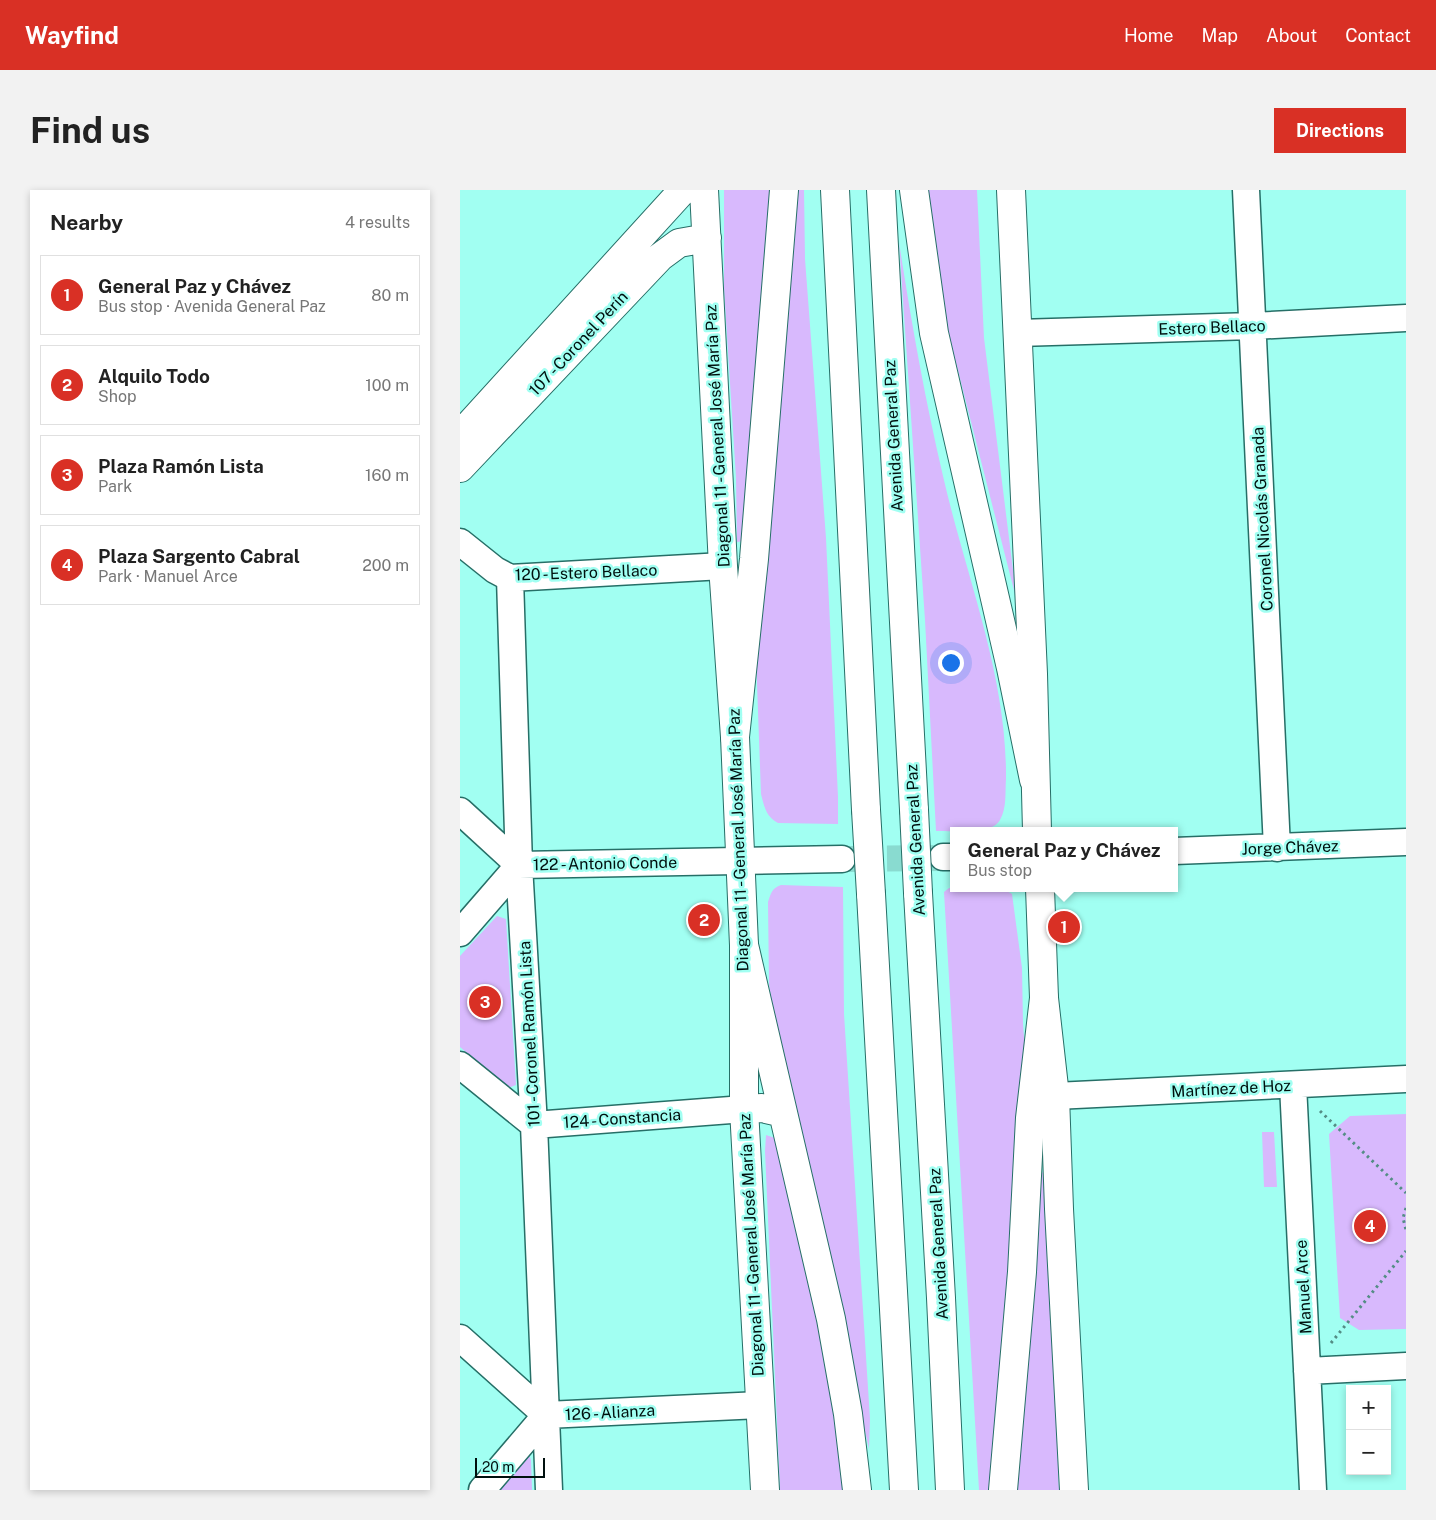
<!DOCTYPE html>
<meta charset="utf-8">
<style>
body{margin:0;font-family:"Public Sans",sans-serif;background:#f2f2f2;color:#222}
.controls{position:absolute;right:15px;bottom:15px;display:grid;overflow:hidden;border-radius:0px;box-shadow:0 2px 8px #0003}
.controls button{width:45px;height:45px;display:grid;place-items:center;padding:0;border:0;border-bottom:1px solid #e0e0e0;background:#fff;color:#222;font:25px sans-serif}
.scale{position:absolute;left:15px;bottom:12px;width:70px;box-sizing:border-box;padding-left:5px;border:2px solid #00100e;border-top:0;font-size:14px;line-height:18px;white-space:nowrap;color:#00100e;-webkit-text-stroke:4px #a1fff2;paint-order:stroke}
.you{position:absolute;left:490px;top:472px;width:18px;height:18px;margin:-12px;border:4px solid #fff;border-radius:50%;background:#1a73e8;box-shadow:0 0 0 8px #1a73e833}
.badge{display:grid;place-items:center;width:32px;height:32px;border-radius:50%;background:#d93025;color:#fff;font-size:16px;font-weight:700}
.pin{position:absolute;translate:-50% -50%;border:2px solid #fff;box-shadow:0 1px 5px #0006}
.popup{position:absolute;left:490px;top:637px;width:228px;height:65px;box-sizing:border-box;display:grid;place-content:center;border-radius:0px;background:#fff;filter:drop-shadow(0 1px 4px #0005);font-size:16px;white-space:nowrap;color:#767676}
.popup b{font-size:19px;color:#222}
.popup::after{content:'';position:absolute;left:50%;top:100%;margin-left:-10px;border:10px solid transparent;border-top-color:#fff}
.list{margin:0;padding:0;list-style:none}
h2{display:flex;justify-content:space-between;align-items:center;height:65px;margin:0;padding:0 20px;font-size:21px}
h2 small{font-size:16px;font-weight:400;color:#767676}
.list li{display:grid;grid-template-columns:32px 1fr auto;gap:15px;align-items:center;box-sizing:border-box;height:80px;margin:0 10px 10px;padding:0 10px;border:1px solid #e0e0e0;border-radius:0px}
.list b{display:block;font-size:19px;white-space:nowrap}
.list p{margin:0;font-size:16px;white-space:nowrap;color:#767676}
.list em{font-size:16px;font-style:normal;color:#767676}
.map{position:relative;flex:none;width:946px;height:1300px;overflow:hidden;border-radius:0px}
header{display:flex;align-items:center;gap:30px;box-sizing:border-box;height:70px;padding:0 25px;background:#d93025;color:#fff}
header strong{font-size:24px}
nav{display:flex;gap:28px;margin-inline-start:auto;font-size:18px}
.intro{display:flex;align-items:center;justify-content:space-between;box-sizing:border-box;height:120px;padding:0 30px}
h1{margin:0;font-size:35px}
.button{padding:12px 22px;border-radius:0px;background:#d93025;color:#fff;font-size:18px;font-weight:700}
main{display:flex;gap:30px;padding:0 30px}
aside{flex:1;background:#fff;border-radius:0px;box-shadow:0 2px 8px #0003}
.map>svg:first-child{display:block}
.green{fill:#d8b9fd}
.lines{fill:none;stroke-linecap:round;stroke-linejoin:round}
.minor-tunnel{stroke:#89dbd0;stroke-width:26;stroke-dasharray:26 13;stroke-linecap:butt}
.minor-casing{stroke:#266f67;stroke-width:29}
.tertiary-casing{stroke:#266f67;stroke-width:30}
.motorway-casing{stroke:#266f67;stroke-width:30}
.path{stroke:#548d85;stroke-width:3;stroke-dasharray:2.5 4;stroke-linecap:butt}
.minor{stroke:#fff;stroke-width:26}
.tertiary{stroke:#fff;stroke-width:28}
.motorway{stroke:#fff;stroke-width:28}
.motorway-bridge-casing{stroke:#266f67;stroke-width:30;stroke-linecap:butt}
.motorway-bridge{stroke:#fff;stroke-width:28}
.labels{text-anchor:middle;stroke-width:5;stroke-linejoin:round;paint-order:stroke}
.street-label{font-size:16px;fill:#00100e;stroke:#a1fff2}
</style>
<header>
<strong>Wayfind</strong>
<nav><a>Home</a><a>Map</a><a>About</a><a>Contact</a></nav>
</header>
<div class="intro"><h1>Find us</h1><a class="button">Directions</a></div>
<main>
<aside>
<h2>Nearby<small>4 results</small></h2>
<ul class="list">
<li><span class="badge">1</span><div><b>General Paz y Chávez</b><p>Bus stop · Avenida General Paz</p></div><em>80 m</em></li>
<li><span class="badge">2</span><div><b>Alquilo Todo</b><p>Shop</p></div><em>100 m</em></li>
<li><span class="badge">3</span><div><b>Plaza Ramón Lista</b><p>Park</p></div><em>160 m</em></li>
<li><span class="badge">4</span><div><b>Plaza Sargento Cabral</b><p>Park · Manuel Arce</p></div><em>200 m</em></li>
</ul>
</aside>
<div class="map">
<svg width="946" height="1300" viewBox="0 0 946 1300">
<rect width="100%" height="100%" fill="#a1fff2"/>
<path class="green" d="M264,0H310L284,351L277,352L276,288L264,98Z
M332,0H344L345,69L366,348L378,607V634L318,633C306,627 304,616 301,604L296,466Z
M467,0H517L524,148L557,412L483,122Z
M439,52C451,131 465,209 483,286C506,387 547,485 546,589C545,602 547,618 540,630C531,646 493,641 476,641L465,430Z
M321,695L383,697L384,824L410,1229L409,1259L318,854L309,794L308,712C311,703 312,698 321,695Z
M489,698H542L552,704L562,778L563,834L566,873L533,1300H519L484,702Z
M37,726L46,729L56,895L48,898L0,857V766Z
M946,924V1139L899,1140L880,1128L869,944L890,926Z
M802,942H814L817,997H804Z
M306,945L315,948L355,1107L379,1234L386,1300H320L305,961Z
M581,981L584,984L589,1058L599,1300H557Z
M69,1265L71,1270L72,1300H29Z"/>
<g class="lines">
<path class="minor-tunnel" d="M388,669L479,668"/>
<defs>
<path id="minor" d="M786,0L817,658
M558,143L793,136L946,128
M0,352L35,380L50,388L263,376
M50,388L59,675L74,935L89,1300
M0,621L59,675L382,669
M714,661L946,652
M483,667H494
M0,743L59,675
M0,875L74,935L284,919
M833,895L853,1300
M595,906L946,889
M0,1148L86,1225L300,1215
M847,1181L946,1176
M22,1300L86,1225"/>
<path id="tertiary" d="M244,0L263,376L275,547L284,755V919L305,1300
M551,0L573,484L577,641
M0,245L223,0
M0,278L200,67L219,53L247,48
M580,698L584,808L595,906L599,1019L614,1300"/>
<path id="motorway" d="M375,0L406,620
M421,0L454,620
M454,0L474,143L551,478L574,590
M275,547L294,369L324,0
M458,703L481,1108L490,1300
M411,704L444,1300
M284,755L371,1129L388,1224L397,1300
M284,919L302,918L323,923
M543,1300L562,1082L570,928L584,808"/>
</defs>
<use href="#minor" class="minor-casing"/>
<use href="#tertiary" class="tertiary-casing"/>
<use href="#motorway" class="motorway-casing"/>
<path class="path" d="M860,921L946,1003
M946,1018L943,1028L946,1040
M871,1153L946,1061"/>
<use href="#minor" class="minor"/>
<use href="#tertiary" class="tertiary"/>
<use href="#motorway" class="motorway"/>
<defs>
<path id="motorway-bridge" d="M406,620L411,704
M454,620L458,703"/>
</defs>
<use href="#motorway-bridge" class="motorway-bridge-casing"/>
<use href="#motorway-bridge" class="motorway-bridge"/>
</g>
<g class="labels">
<g class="street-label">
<text transform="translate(752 137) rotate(-2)" y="6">Estero Bellaco</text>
<text transform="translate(118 153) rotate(-47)" y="6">107 - Coronel Perín</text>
<text transform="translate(257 246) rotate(-93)" y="6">Diagonal 11 - General José María Paz</text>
<text transform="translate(433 246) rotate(-93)" y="6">Avenida General Paz</text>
<text transform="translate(802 329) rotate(-93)" y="6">Coronel Nicolás Granada</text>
<text transform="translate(126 382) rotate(-2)" y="6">120 - Estero Bellaco</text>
<text transform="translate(278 650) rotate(-92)" y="6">Diagonal 11 - General José María Paz</text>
<text transform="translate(455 650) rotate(-93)" y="6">Avenida General Paz</text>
<text transform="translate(830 657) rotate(-2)" y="6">Jorge Chávez</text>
<text transform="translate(145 673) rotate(-1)" y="6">122 - Antonio Conde</text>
<text transform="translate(69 844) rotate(-93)" y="6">101 - Coronel Ramón Lista</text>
<text transform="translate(771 898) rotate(-3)" y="6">Martínez de Hoz</text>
<text transform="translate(162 928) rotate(-4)" y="6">124 - Constancia</text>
<text transform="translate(478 1054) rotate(-93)" y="6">Avenida General Paz</text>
<text transform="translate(291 1055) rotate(-93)" y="6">Diagonal 11 - General José María Paz</text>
<text transform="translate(843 1097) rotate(-93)" y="6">Manuel Arce</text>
<text transform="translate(150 1222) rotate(-3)" y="6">126 - Alianza</text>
</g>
</g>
</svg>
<div class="controls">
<button>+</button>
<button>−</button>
</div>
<div class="scale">20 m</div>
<div class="you"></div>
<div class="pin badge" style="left:604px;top:737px">1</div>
<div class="popup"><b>General Paz y Chávez</b>Bus stop</div>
<div class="pin badge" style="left:244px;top:730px">2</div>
<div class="pin badge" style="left:25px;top:812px">3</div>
<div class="pin badge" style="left:910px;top:1036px">4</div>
</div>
</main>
